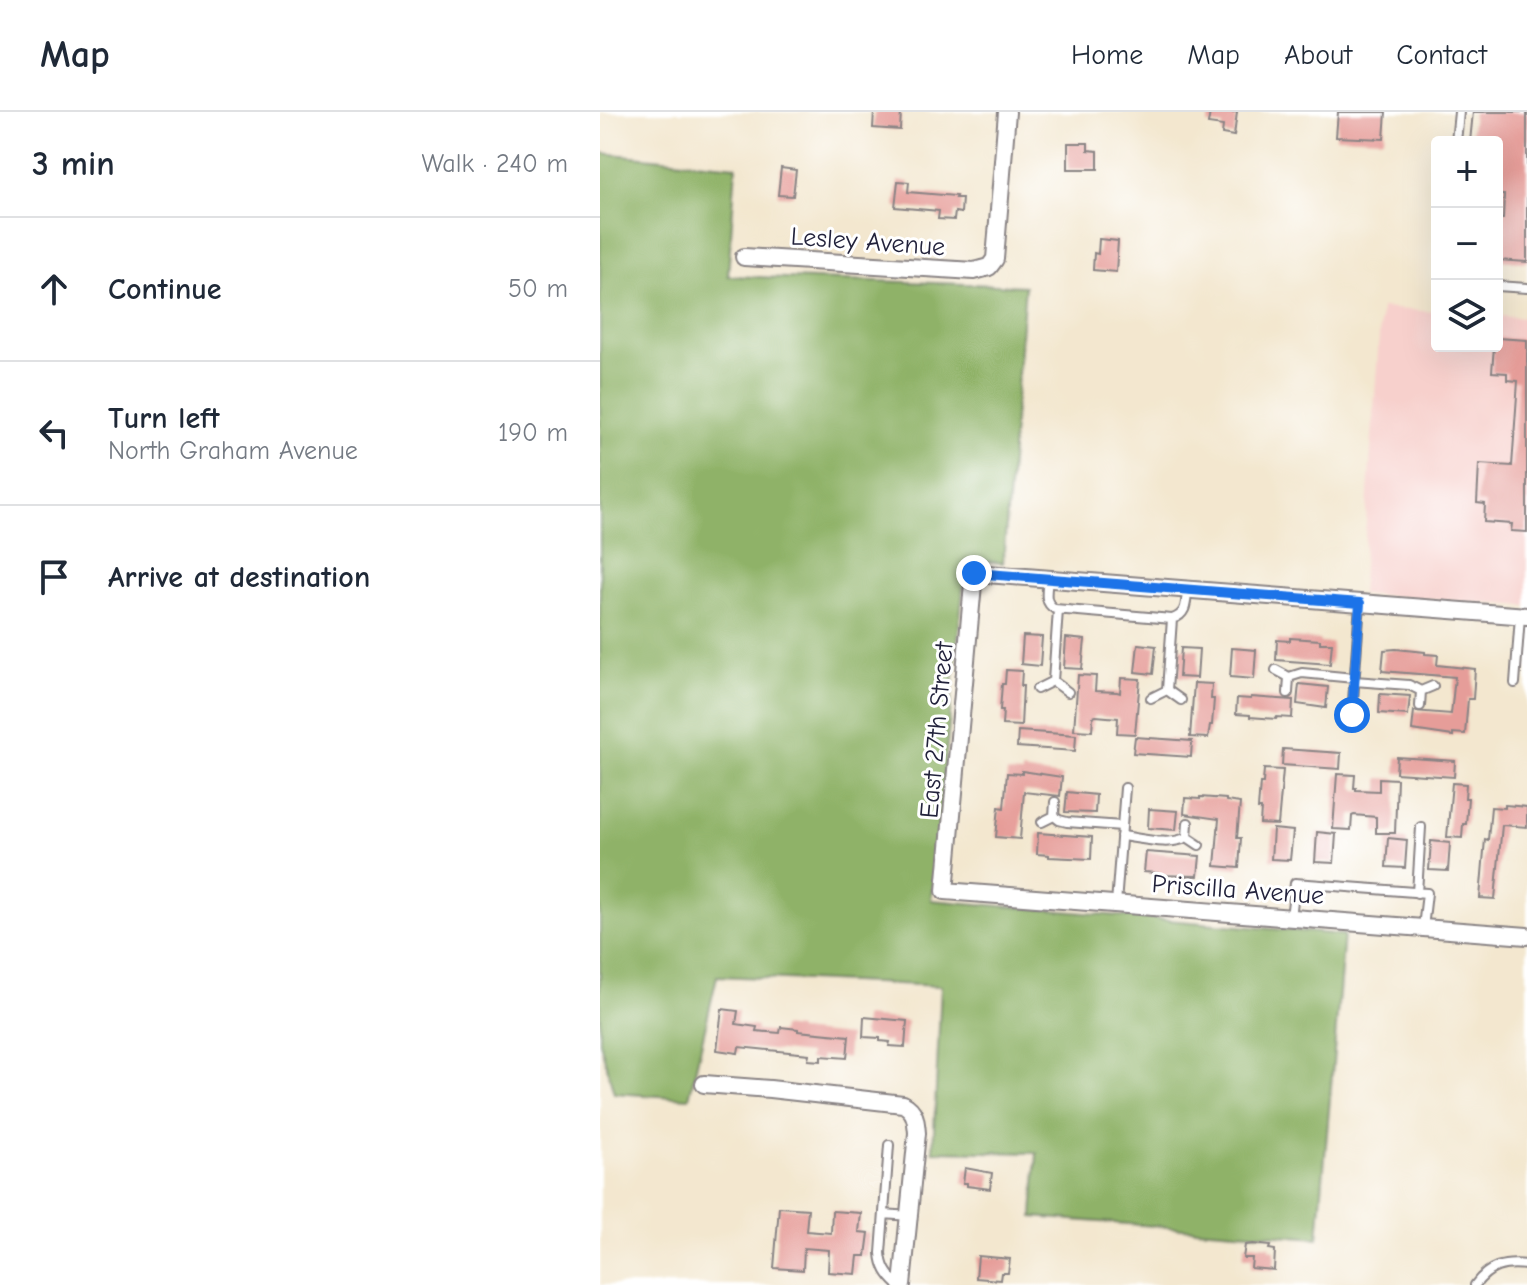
<!DOCTYPE html>
<meta charset="utf-8">
<style>
body{margin:0;font-family:"Comic Neue",sans-serif;background:#f6f6f7;color:#1f2937}
.controls{position:absolute;right:24px;top:24px;display:grid;overflow:hidden;border-radius:8px;box-shadow:0 8px 32px #0002}
.controls button{width:72px;height:72px;display:grid;place-items:center;padding:0;border:0;border-bottom:2px solid #e0e1e3;background:#fff;color:#1f2937;font:40px sans-serif}
.stop{position:absolute;width:24px;height:24px;margin:-18px;border:6px solid #1a73e8;border-radius:50%;background:#fff}
.stop.end{background:#1a73e8;border-color:#fff;box-shadow:0 2px 8px #0008}
.list{margin:0;padding:0;list-style:none}
h2{display:flex;justify-content:space-between;align-items:center;height:104px;margin:0;padding:0 32px;font-size:34px}
h2 small{font-size:26px;font-weight:400;color:#747a83}
.list li{display:grid;grid-template-columns:52px 1fr auto;gap:24px;align-items:center;box-sizing:border-box;height:144px;padding:0 32px;border-top:2px solid #e0e1e3}
.list b{display:block;font-size:30px;white-space:nowrap}
.list p{margin:0;font-size:26px;white-space:nowrap;color:#747a83}
.list em{font-size:26px;font-style:normal;color:#747a83}
.icon{flex:none;width:44px;height:44px;fill:none;stroke:currentColor;stroke-width:2;stroke-linecap:round;stroke-linejoin:round}
.map{position:relative;flex:none;width:927px;height:1173px;overflow:hidden}
header{display:flex;align-items:center;gap:48px;box-sizing:border-box;height:112px;padding:0 40px;background:#fff;border-bottom:2px solid #e0e1e3}
header strong{font-size:38px}
nav{display:flex;gap:44px;margin-inline-start:auto;font-size:28px}
main{display:flex}
aside{flex:1;background:#fff}
.map>svg:first-child{display:block}
.built{fill:#f7d0cc}
.forest{fill:#8fb267;stroke:#586a51;stroke-width:2}
.building{fill:#e69d99}
.lines{fill:none;stroke-linecap:round;stroke-linejoin:round}
.lane-casing{stroke:#8a8485;stroke-width:12}
.street-casing{stroke:#8a8485;stroke-width:20}
.lane{stroke:#fff;stroke-width:8}
.street{stroke:#fff;stroke-width:16}
.route{stroke:#1a73e8;stroke-width:10}
.labels{text-anchor:middle;stroke-width:6;stroke-linejoin:round;paint-order:stroke}
.street-label{font-size:26px;fill:#22223b;stroke:#fff}
</style>
<header>
<strong>Map</strong>
<nav><a>Home</a><a>Map</a><a>About</a><a>Contact</a></nav>
</header>
<main>
<aside>
<h2>3 min<small>Walk · 240 m</small></h2>
<ul class="list">
<li><svg class="icon" aria-label="ahead" viewBox="0 0 24 24"><path d="M12 20V5M6 11l6-6 6 6"/></svg><div><b>Continue</b></div><em>50 m</em></li>
<li><svg class="icon" aria-label="left" viewBox="0 0 24 24"><path d="M17 20v-9H6M10 6l-5 5 5 5"/></svg><div><b>Turn left</b><p>North Graham Avenue</p></div><em>190 m</em></li>
<li><svg class="icon" aria-label="arrive" viewBox="0 0 24 24"><path d="M6 21V4h12l-3 4 3 4H6"/></svg><div><b>Arrive at destination</b></div></li>
</ul>
</aside>
<div class="map">
<svg width="927" height="1173" viewBox="0 0 927 1173">
<rect width="100%" height="100%" fill="#fff"/>
<filter id="ink" filterUnits="userSpaceOnUse"><feTurbulence type="fractalNoise" baseFrequency=".0125" numOctaves="2"/><feDisplacementMap in="SourceGraphic" scale="16" xChannelSelector="R" yChannelSelector="G"/><feConvolveMatrix kernelMatrix="1 2 1 2 8 2 1 2 1" color-interpolation-filters="sRGB"/></filter>
<filter id="wash" filterUnits="userSpaceOnUse"><feTurbulence type="fractalNoise" baseFrequency=".006" numOctaves="4" result="noise"/><feDisplacementMap in="SourceGraphic" scale="32" xChannelSelector="R" yChannelSelector="G"/><feGaussianBlur stdDeviation="1.8" result="paint"/><feColorMatrix in="noise" values="0 0 0 0 0 0 0 0 0 0 0 0 0 0 0 0 0 1.4 0 .05"/><feComposite in="paint" operator="in"/></filter>
<g filter="url(#wash)">
<rect width="100%" height="100%" fill="#f3e7cf"/>
<path class="built" d="M781,196L837,200V234H897V204L927,206V494L761,482Z"/>
<path class="forest" d="M0,41L136,54L128,164L425,174L403,451L366,448L331,788L744,823L718,1126L433,1105L437,1041L333,1039L341,874L117,864L89,986L14,981L0,930Z"/>
<g id="blocks">
<path class="building" d="M274,0H301L300,18L273,16Z
M610,0H637L634,24L622,22L623,14L608,12Z
M738,0H786L784,27L736,25Z
M873,0H927V150L897,148V107H903L904,83H899L900,70H897V30H870Z
M468,31H488V38L498,39V57H468Z
M181,56L196,58L193,84L178,83Z
M298,69L309,70L308,80L356,84L355,86H362L361,101L355,100L354,108L338,107L339,99L295,95Z
M499,127L518,129L516,160L493,158L494,141L498,142Z
M897,226L927,228V420L911,419L912,412L884,410L885,392L877,391L879,352L912,354L918,269L907,268V261L892,260L894,234H897Z
M423,524L442,525L440,554L421,552Z
M466,526L485,528L482,557L464,556Z
M690,526L720,528V531H732L730,552L676,548L677,528L690,529Z
M538,532L556,534L553,562L535,560Z
M581,536L599,537L597,566L579,565Z
M632,536L656,538L654,567L630,565Z
M796,537L825,540V542L838,543L837,553L875,557L873,587H868L865,622L853,621V624L812,618L814,599L851,602L855,565L782,559L784,538Z
M406,558L422,559L421,574H423L421,614L402,613L403,598H400L402,572H405Z
M478,563L496,564L495,579L517,580L520,581L521,566L540,567L535,622L517,621L518,606L496,604L493,605L492,619L474,618Z
M594,571L612,572L611,587H614L612,613H610L608,626L590,625Z
M699,572L728,575L726,596L697,592Z
M780,582L810,584L808,603L779,601Z
M651,585L693,588L692,606L677,605L676,607L650,605V603L636,602L637,586L651,587Z
M418,619L476,623L475,639L417,635Z
M535,625L592,629L591,645L533,641Z
M683,637L741,641L740,657L682,653Z
M797,645L855,649L854,665L796,661Z
M664,657L683,658L678,713L660,712L661,697H658L660,671H663Z
M422,659L462,665L460,684L424,680L420,727L396,725L399,695L404,696L407,661L422,662Z
M737,662L755,663L754,676H756V678L779,679V666L797,667L795,721H776V705L754,703L752,704L751,718L733,717Z
M852,671L866,672L865,686H868L866,712H863L862,726L847,725Z
M467,680L496,683L495,701L465,700Z
M600,685L626,687V689L640,691L637,726H641L639,756L615,754L619,707L584,702L585,686L600,687Z
M905,693L927,695V715L902,713L895,787L880,786L885,727L888,728L891,695L905,696Z
M549,697L578,699L576,718L548,716Z
M673,717L693,719L690,748L671,747Z
M717,720L736,722L734,751L715,750Z
M438,721L492,725L491,747L449,745V743L437,742Z
M788,726L807,728L805,756L786,755Z
M831,729L850,731L848,759L829,758Z
M546,740L600,744L598,764L556,763L557,761L544,760Z
M122,897L138,899L136,912L157,915L156,919L180,921L181,915L198,917V919L249,924L247,946L221,944V949L208,948L209,942L139,935L138,941L117,938Z
M264,905L307,909L305,935L289,934L290,930L280,929V926L263,925Z
M365,1056L392,1061L390,1077L367,1074V1071H363Z
M179,1095L208,1097L206,1119L231,1121L232,1099L261,1101L259,1120L269,1121L266,1144H258L256,1162L228,1160L229,1138L204,1136L203,1158L174,1156Z
M653,1132L670,1134L669,1137L675,1138L674,1158L651,1156L652,1146H643L645,1133Z
M378,1144L410,1147L408,1161H401L400,1168L376,1166Z"/>
</g>
</g>
<g filter="url(#ink)">
<use href="#blocks" fill-opacity="0" stroke="#8a8485" stroke-width="2"/>
<g class="lines">
<defs>
<path id="lane" d="M856,30L859,0
M897,174L927,176
M448,467C447,479 443,490 455,497L572,507C587,503 586,491 587,478
M676,558L689,565L702,561L754,566
M453,569L458,498
M453,569L468,580
M754,569L809,573L821,579
M915,571L920,504
M437,577L453,569
M567,578L572,507
M567,578L581,588
M821,579L833,574
M688,581L689,565
M551,586L567,578
M820,594L821,579
M752,603L760,491
M454,704L459,708L467,710L522,714
M454,704L455,690
M442,710L454,704
M521,724C541,726 569,735 587,725
M587,725L599,733
M587,725L588,711
M817,781L821,715
M516,792L525,676
M691,806L695,771L827,781L823,816
M289,1033L281,1141C282,1155 287,1163 298,1173
M284,1102L309,1104
M875,1173C889,1154 904,1150 927,1153"/>
<path id="street" d="M144,145L374,159L389,155L395,147L407,0
M927,504L374,461L345,779L927,824
M104,972L170,977L303,992C315,998 316,1008 317,1021L302,1173"/>
</defs>
<use href="#lane" class="lane-casing"/>
<use href="#street" class="street-casing"/>
<use href="#lane" class="lane"/>
<use href="#street" class="street"/>
</g>
</g>
<g class="lines" filter="url(#ink)">
<path class="route" d="M374,461L760,491L752,603"/>
</g>
<g class="labels">
<g class="street-label">
<text transform="translate(268 129) rotate(4)" y="9">Lesley Avenue</text>
<text transform="translate(336 618) rotate(-85)" y="9">East 27th Street</text>
<text transform="translate(638 777) rotate(4)" y="9">Priscilla Avenue</text>
</g>
</g>
</svg>
<div class="controls">
<button>+</button>
<button>−</button>
<button><svg class="icon" aria-label="layers" viewBox="0 0 24 24"><path d="M12 4l9 5-9 5-9-5zM3 14l9 5 9-5"/></svg></button>
</div>
<div class="stop" style="left:752px;top:603px"></div>
<div class="stop end" style="left:374px;top:461px"></div>
</div>
</main>
